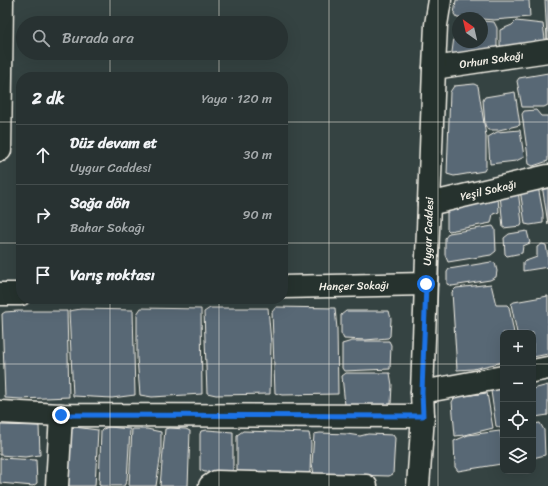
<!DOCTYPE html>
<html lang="tr">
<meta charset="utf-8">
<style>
body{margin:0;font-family:Sriracha,sans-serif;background:#303a3a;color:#f1f3f6}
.controls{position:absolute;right:12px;bottom:12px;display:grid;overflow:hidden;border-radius:8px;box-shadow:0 4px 16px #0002}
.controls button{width:36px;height:36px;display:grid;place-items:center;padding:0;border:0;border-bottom:1px solid #444d4d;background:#283232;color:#f1f3f6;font:20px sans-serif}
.compass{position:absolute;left:452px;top:12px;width:36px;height:36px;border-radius:50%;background:#283232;box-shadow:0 4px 16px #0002;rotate:326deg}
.stop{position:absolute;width:12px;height:12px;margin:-9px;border:3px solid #1a73e8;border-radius:50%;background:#fff}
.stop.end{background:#1a73e8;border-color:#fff;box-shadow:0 1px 4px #0008}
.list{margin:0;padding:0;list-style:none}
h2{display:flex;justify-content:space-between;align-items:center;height:52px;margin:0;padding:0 16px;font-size:17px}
h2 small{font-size:13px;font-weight:400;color:#a5aaac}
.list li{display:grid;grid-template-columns:26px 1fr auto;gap:12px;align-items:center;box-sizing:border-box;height:60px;padding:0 16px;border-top:1px solid #444d4d}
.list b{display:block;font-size:15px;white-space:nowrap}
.list p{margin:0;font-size:13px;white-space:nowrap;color:#a5aaac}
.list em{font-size:13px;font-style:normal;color:#a5aaac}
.icon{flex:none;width:22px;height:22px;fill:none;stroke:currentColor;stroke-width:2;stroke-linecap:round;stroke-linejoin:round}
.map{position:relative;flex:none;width:548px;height:486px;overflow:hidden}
.search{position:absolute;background:#283232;box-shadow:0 4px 16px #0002;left:16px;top:16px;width:272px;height:44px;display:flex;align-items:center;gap:10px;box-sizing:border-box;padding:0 14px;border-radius:22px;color:#a5aaac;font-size:15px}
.panel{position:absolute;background:#283232;box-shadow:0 4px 16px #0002;left:16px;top:72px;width:272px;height:232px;border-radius:16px}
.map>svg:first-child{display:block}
.building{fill:#586774;stroke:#f4f1e8}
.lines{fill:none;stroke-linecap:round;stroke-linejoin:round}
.minor-casing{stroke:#f4f1e8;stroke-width:25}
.major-casing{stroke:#f4f1e8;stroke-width:25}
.minor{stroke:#26332d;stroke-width:22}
.major{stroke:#26332d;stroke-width:22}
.route{stroke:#1a73e8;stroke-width:5}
.grid{fill:none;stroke:#f4f1e8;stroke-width:1;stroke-opacity:0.55}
.labels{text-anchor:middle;stroke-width:4;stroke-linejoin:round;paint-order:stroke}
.street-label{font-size:11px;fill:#f4f1e8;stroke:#26332d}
</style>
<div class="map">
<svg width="548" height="486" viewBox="0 0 548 486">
<rect width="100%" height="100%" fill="#354342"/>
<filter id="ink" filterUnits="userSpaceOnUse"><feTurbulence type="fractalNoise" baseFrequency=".025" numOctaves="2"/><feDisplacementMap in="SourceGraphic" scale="8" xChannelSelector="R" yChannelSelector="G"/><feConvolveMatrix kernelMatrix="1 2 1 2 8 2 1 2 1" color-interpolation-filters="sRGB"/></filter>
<g filter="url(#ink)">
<path class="building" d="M456,0H529L530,17L494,20L482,19V18H457L454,14Z
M545,0H548V41H547Z
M458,21V42H482V21L494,22L497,28V49L454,57L452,52L456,23Z
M516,21L543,24L545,39L543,47L503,51L500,45V30L512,25Z
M548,73V105L544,107H522L517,81L519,78Z
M474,84L478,86L486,136V167L484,171L454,176L447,174L450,92L454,86Z
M515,92L520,125L499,130H488L485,125L483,100L485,97Z
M536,110L541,116H548V161L533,166L529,164L522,114L524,111Z
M520,130L524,157L516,161L490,164L488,137L497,132Z
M548,183V224L542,185Z
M538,186L543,213V223L530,225L525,224L520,189Z
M518,190L522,223L521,226L503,228L500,194Z
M498,196L499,212L493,214L491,223L449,231L447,229V205Z
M493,226L495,229L496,251L491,255L448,262L445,255V238L449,233Z
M527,231L530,243L523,246L522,253L507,256L505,254L504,238L509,234Z
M542,244L546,245L548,256V267L523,271V262L537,257V247Z
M491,262L495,263L497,271L496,277L490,280L452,286L447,284V272L449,269Z
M491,284L496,305H507L509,307L514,333H503V362L473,369L457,370L452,292L456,288Z
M548,296V354L533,357V333H517L511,304L514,302Z
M276,307L335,308L337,329L338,394L282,395L275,393L272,312Z
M141,308L201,309L202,394L152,397L140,395L137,358V314Z
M210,308H268L271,342L270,394L216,395L207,393L204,312Z
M81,309L133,310L135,395L112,398L73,396L69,311Z
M18,311H67L69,397L21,399L5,398L2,314L5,312Z
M346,311H389L391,319L390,336L388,338L366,340L344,339L341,333V315Z
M352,341H389L391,345L390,369L344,371L342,368V344Z
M346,373H390L392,385L391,404L378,406L345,405L342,376Z
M548,385V415L535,417L533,414V389Z
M502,387L503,388V427L500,428L496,426L491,391Z
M487,393L493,428L465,435L455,436L452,402L455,397Z
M540,423L544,430L545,455L533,458V424Z
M0,425L39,426L40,455L25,457L0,455Z
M74,427L98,430L95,486H67L68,428Z
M109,427L130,429L127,480L124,486H102L99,485L101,431L103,429Z
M169,428L186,429L190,431L188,486H160L165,429Z
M132,429H147L161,432V453L156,486H129Z
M207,430L233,432V472H205L200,470V434L201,431Z
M243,431L309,433L311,443L310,472L305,474L237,472V435Z
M500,431L503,447V463L501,464L458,471L455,467L454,441L468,435Z
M320,433L347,434L360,436L368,434L393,435L395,438L393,474L389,476L314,474L312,464L314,434Z
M0,458L36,460L37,483L33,486L0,483Z"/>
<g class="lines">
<defs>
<g id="minor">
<path id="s1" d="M434,68L548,51"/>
<path d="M0,150L2,0"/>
<path id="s2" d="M429,204L548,176"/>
<path id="s3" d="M283,287L426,284"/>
<path d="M0,294H21"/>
<path d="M533,371L548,368"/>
<path d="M422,392L503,377"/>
<path d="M0,412L61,415L423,416"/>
<path d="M57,486L61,415"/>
<path d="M210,486L216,482L366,486"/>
</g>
<g id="major">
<path id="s4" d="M418,486L423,416L422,392L434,68L436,25L440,0"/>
</g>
</defs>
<use href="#minor" class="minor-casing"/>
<use href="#major" class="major-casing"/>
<use href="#minor" class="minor"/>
<use href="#major" class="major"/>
</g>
</g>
<g class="lines" filter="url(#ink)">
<path class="route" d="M61,415L423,416L422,392L426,284"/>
</g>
<path class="grid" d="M110,0V23M219,0V23M329,0V486M438,0V486M110,53V77M219,53V77M0,122H21M283,122H548M0,243H21M283,243H548M110,299V486M219,299V486M0,364H503M533,364H548"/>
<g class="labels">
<g class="street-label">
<text dy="4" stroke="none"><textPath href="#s1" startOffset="58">Orhun Sokağı</textPath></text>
<text dy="4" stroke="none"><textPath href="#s2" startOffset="61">Yeşil Sokağı</textPath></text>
<text dy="4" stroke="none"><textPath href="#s4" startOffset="255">Uygur Caddesi</textPath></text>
<text dy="4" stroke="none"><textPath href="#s3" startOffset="71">Hançer Sokağı</textPath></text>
</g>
</g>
</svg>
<div class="controls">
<button>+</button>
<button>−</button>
<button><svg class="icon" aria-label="locate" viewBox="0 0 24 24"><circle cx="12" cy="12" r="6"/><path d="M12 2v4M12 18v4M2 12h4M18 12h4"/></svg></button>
<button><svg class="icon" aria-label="layers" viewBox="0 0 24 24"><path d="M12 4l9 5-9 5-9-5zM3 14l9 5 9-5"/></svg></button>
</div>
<svg class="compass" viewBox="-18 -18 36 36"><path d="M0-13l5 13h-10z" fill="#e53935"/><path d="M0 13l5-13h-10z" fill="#a5aaac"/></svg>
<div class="stop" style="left:426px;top:284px"></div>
<div class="stop end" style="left:61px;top:415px"></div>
<div class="search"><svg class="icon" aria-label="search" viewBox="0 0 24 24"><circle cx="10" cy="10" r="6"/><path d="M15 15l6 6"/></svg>Burada ara</div>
<section class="panel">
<h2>2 dk<small>Yaya · 120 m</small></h2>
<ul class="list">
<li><svg class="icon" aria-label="ahead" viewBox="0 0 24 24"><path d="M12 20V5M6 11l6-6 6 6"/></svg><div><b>Düz devam et</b><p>Uygur Caddesi</p></div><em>30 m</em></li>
<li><svg class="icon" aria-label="right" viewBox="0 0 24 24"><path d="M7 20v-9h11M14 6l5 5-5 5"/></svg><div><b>Sağa dön</b><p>Bahar Sokağı</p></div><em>90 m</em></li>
<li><svg class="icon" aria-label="arrive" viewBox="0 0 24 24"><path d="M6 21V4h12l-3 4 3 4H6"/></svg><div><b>Varış noktası</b></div></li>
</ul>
</section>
</div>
